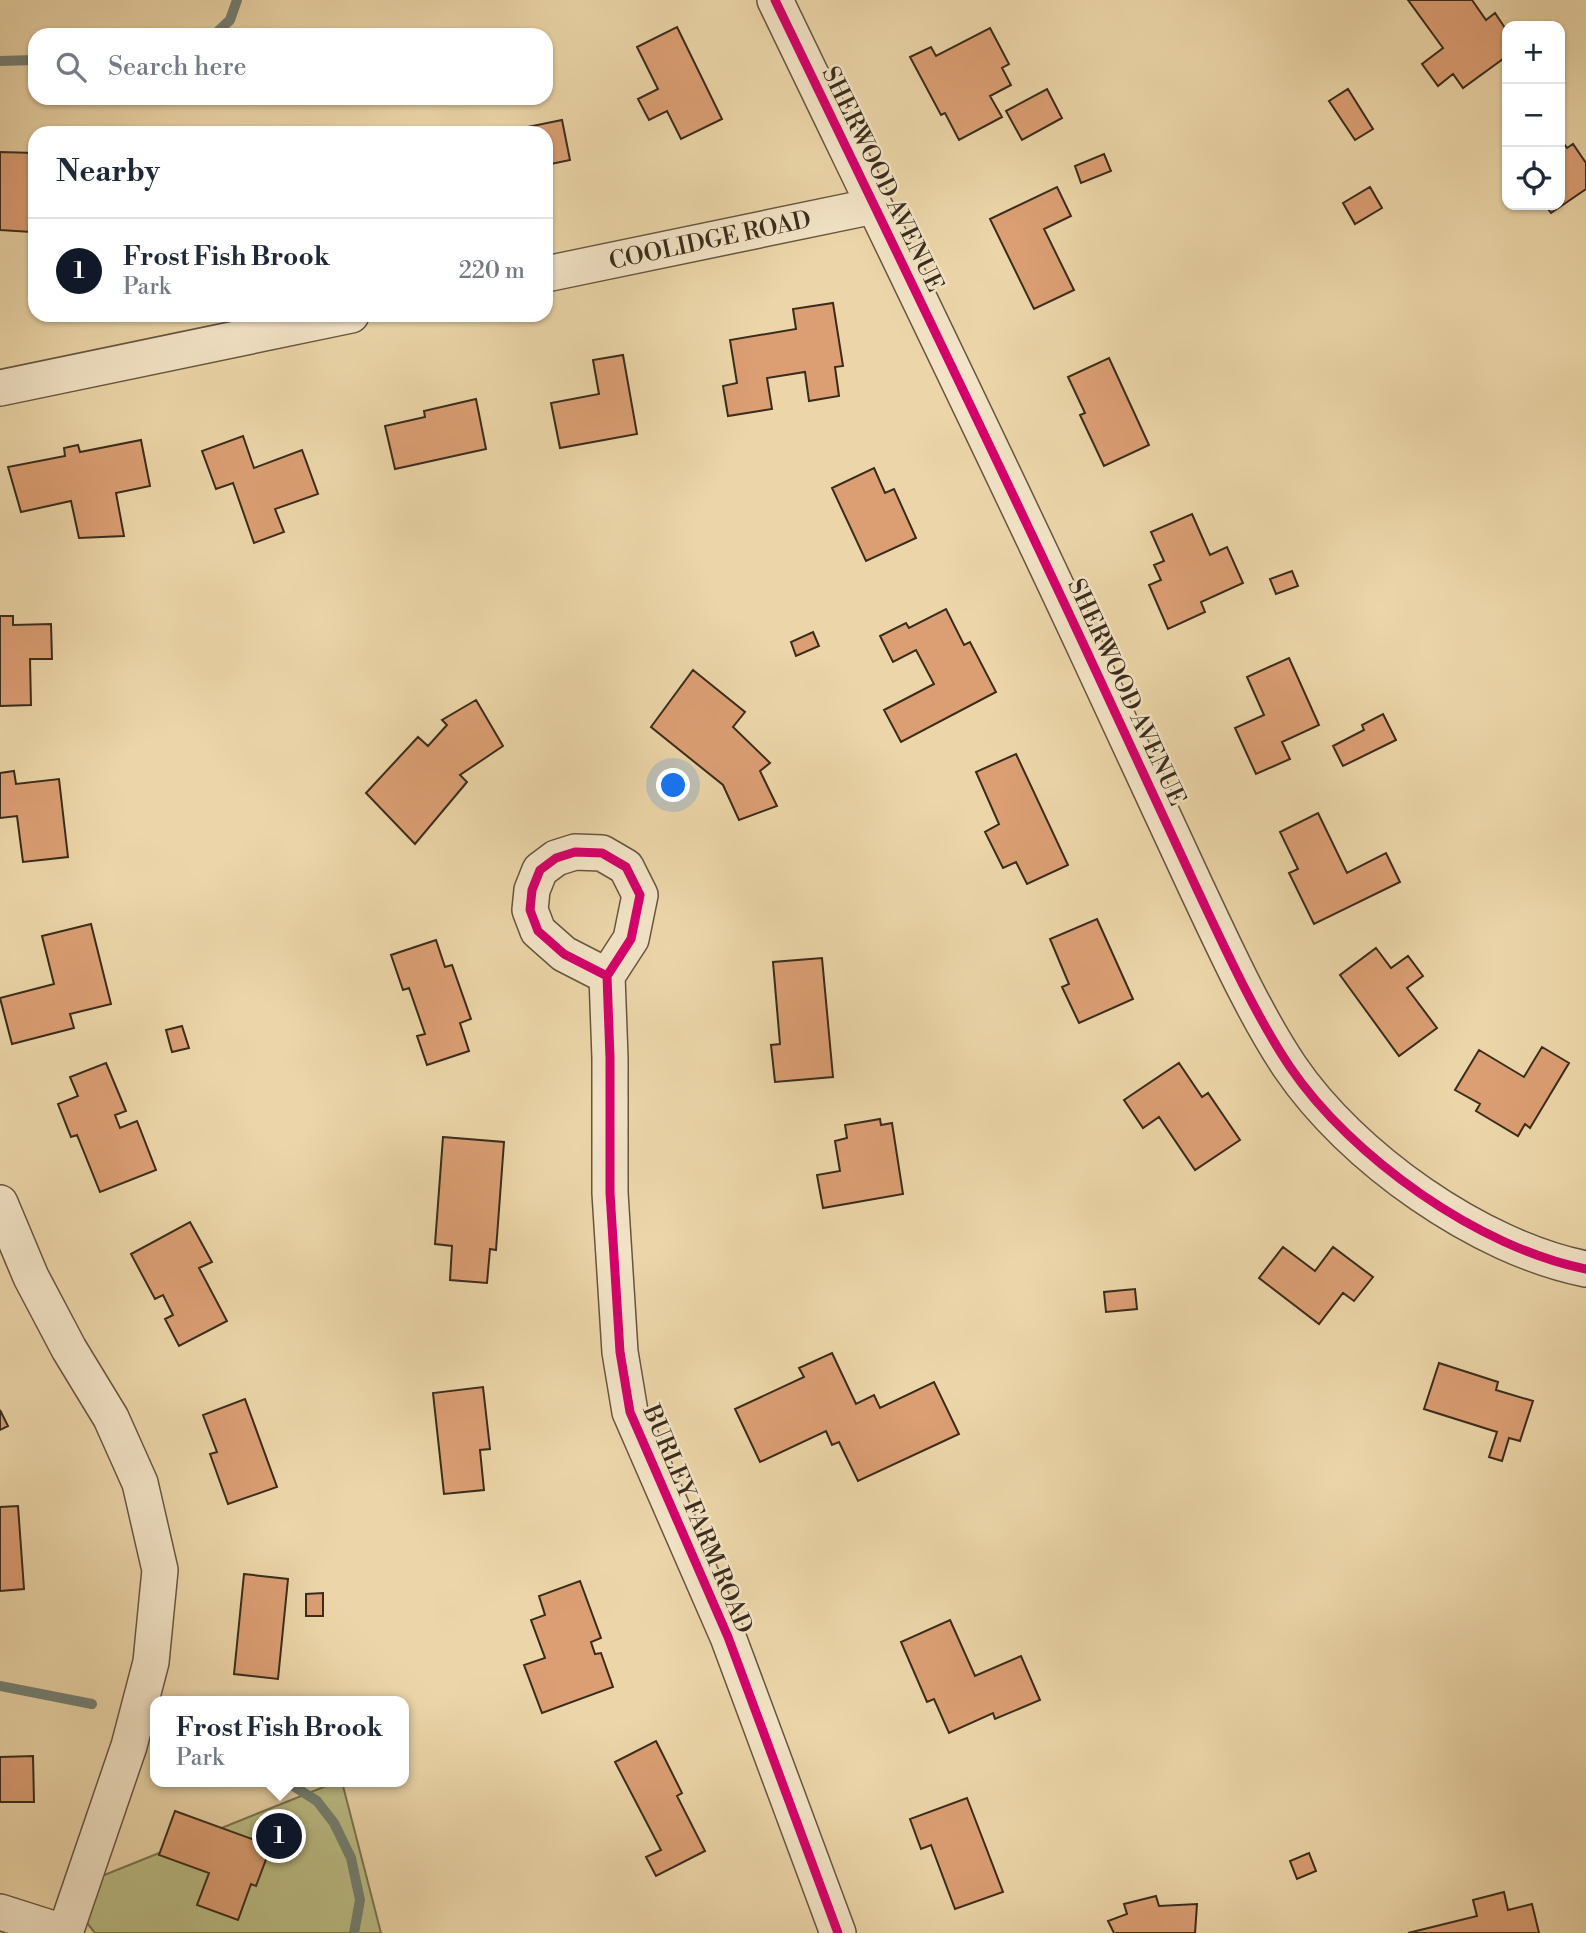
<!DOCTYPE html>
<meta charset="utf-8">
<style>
body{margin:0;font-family:"Libre Bodoni",serif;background:#f2f2f3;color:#1f2937}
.controls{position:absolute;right:21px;top:21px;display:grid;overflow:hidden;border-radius:14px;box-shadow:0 2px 5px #0004}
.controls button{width:63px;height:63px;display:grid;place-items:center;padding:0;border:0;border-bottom:2px solid #e0e1e3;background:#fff;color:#1f2937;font:35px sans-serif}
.you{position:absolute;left:674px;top:786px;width:24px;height:24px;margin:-18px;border:5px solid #fff;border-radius:50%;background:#1a73e8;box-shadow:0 0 0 10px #1a73e833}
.badge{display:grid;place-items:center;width:46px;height:46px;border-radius:50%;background:#111827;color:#fff;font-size:23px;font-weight:700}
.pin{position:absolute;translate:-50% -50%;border:4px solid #fff;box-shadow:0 2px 7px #0006}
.popup{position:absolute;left:150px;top:1696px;width:259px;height:91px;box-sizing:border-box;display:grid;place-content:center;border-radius:14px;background:#fff;filter:drop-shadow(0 2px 5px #0005);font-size:23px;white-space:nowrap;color:#747a83}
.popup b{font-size:26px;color:#1f2937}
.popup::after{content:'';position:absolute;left:50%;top:100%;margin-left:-14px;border:14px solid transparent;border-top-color:#fff}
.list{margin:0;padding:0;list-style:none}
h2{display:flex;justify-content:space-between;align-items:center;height:91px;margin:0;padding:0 28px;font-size:30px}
h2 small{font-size:23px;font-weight:400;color:#747a83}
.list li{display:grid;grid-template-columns:46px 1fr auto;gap:21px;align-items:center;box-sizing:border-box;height:105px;padding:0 28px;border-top:2px solid #e0e1e3}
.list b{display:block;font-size:26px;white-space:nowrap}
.list p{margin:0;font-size:23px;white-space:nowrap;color:#747a83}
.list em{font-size:23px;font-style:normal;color:#747a83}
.icon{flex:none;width:38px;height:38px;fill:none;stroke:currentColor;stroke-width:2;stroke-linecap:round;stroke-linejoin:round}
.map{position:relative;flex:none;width:1586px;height:1933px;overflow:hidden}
.search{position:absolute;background:#fff;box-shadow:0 2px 5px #0004;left:28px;top:28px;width:525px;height:77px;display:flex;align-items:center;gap:18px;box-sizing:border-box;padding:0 24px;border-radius:21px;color:#747a83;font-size:26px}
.panel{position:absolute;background:#fff;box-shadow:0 2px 5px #0004;left:28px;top:126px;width:525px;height:196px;border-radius:21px}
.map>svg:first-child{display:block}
.green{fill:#bbbd85;stroke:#7a7450;stroke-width:2}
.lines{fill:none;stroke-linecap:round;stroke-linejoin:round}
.stream{stroke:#738074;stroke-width:10}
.building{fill:#dc9f74;stroke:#392c1c;stroke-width:2}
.minor-casing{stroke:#66563f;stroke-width:38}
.minor{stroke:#f3e4c7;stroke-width:35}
.cycleway-casing{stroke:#f3e4c7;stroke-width:13}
.cycleway{stroke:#d6006c;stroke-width:9}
.labels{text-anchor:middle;stroke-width:5;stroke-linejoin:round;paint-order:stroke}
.street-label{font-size:24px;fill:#392c1c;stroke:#f3e4c7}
</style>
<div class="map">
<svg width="1586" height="1933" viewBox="0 0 1586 1933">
<rect width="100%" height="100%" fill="#ecd6a9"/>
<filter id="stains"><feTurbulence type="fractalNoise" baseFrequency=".00286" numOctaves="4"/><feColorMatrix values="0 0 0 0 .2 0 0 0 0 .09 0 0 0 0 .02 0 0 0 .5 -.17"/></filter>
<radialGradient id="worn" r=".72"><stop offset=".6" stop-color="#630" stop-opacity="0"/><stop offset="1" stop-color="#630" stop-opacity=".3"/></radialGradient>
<path class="green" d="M336,1782H342L381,1933H95L62,1892Z"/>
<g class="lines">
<path class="stream" d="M214,35L230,20L237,0
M0,61L35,60
M0,1686L92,1704
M287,1782L317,1801L334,1823L351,1858L360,1900L354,1933"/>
</g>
<path class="building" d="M1408,0H1472L1486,20L1495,13L1507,31V56L1463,88L1453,74L1438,86L1422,64L1443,48Z
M677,27L722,119L681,139L667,111L649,120L638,99L658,89L637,47Z
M990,28L1009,64L1002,68L1011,85L990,96L1002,117L959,140L945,113L941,115L910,57L931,47L936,56Z
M1047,89L1062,118L1022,140L1006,111Z
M1348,89L1373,129L1355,140L1329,101Z
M562,120L570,160L546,165V133H498Z
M1560,138L1567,148L1573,144L1586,163V189L1551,213L1545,205H1560Z
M0,152L35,153L31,232L0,230Z
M1104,154L1111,171L1081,183L1075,166Z
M1057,187L1071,216L1044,229L1074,290L1034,309L990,219Z
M1370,187L1382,208L1355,224L1343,203Z
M833,303L843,366L835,367L839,396L809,401L805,372L767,378L772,409L728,416L723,386L737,383L730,340L796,329L793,309Z
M623,355L637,434L560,448L551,403L599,394L593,360Z
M1109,358L1149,445L1104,466L1080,415L1085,413L1068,377Z
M476,399L486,449L395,469L385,426L425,417L424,411Z
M243,436L254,468L302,450L318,494L275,509L284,532L254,543L233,483L216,489L202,451Z
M141,440L150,486L116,493L124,536L79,538L71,501L21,512L8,467L65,456L64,448L78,445L80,452Z
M874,468L885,493L894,489L916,538L866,561L832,488Z
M1192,514L1210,555L1227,547L1243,583L1201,602L1205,612L1168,629L1149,585L1161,580L1154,565L1164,561L1151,532Z
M1292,571L1298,586L1276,594L1270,579Z
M946,609L964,645L970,642L996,692L901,742L884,710L934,684L916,650L893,662L880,636L906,623L909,628Z
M0,616H13V625L51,624L52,659H30L31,705L0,706Z
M813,632L819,646L796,656L791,642Z
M1289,658L1319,725L1282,742L1290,759L1256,774L1235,728L1264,715L1247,677Z
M693,670L745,712L733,727L770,763L760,771L777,806L739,820L723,785L651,727Z
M476,700L503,746L460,775L467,782L415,844L366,793L418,737L428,746L447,725L442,720Z
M1383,714L1396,740L1343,766L1333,746L1364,730L1362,725Z
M1016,754L1068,865L1027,884L1016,862L1003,868L985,832L999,824L976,772Z
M14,771L16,784L59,779L68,857L23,862L17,816L0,818V773Z
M1318,813L1347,873L1386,853L1400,882L1314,924L1289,873L1298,869L1280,832Z
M1097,919L1133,999L1079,1023L1062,987L1069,984L1050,939Z
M91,924L111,1004L70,1014L74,1028L12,1044L0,998L54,984L42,936Z
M436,940L445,967L452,965L471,1019L460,1023L469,1051L427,1065L417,1036L425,1034L409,988L403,990L391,955Z
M1376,948L1391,968L1408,956L1423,976L1407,988L1437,1028L1399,1056L1340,975Z
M822,958L833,1077L775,1082L771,1045L780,1044L773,962Z
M182,1026L189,1048L172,1052L166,1030Z
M1542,1047L1569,1063L1530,1128L1525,1124L1518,1136L1476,1111L1480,1104L1455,1090L1479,1050L1524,1077Z
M106,1063L126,1111L115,1115L120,1128L137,1121L156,1170L100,1192L77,1135L71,1137L58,1104L78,1096L70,1077Z
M1179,1063L1202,1097L1208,1093L1240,1140L1195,1170L1159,1117L1143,1128L1124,1100Z
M880,1119L881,1125L892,1123L903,1194L823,1208L817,1175L840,1171L835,1141L847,1138L845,1125Z
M443,1137L504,1142L496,1250L490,1249L487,1283L450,1280L452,1246L435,1244Z
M190,1222L212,1262L199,1268L227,1321L179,1346L165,1319L173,1315L163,1295L155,1299L131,1254Z
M1283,1247L1315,1271L1333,1247L1373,1277L1354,1301L1343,1293L1319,1324L1259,1278Z
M1135,1289L1137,1309L1106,1312L1104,1292Z
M832,1353L856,1404L874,1395L880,1408L934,1382L959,1434L858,1481L839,1442L832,1445L826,1431L760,1462L735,1409L804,1377L799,1368Z
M1439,1363L1498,1382L1496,1390L1533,1401L1520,1441L1509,1438L1502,1461L1489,1457L1497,1432L1424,1409Z
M483,1387L490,1449L480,1450L484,1490L444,1494L433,1393Z
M245,1399L277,1487L228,1504L210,1454L217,1452L203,1415Z
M0,1410L8,1426L0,1430Z
M18,1506L24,1589L0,1591V1507Z
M244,1574L288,1579L278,1679L234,1674Z
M580,1581L601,1638L591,1642L595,1654L601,1653L613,1687L542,1713L524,1665L545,1658L531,1620L545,1615L539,1596Z
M323,1593V1616H306V1594Z
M950,1620L975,1676L1021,1656L1040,1700L995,1719L993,1713L949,1733L934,1699L927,1702L901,1642Z
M656,1741L682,1793L677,1796L705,1851L656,1876L646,1857L661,1850L615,1762Z
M33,1756L34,1802H0V1757Z
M967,1798L1003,1892L955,1909L931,1845L921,1849L910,1819Z
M175,1811L271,1846L256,1886L251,1884L238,1920L197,1905L209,1873L159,1855Z
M1309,1853L1316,1871L1297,1879L1290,1861Z
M1504,1892L1508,1910L1532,1904L1539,1933H1408L1477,1916L1473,1900Z
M1156,1896L1159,1906L1197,1904L1195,1933H1114L1108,1921L1127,1914L1124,1904Z"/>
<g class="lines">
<defs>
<path id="minor" d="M775,0C880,218 986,435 1088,654C1124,732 1160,809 1196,887C1223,944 1255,1015 1290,1067C1351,1157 1479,1248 1586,1269
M546,274L874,206
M0,388L351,315
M607,976L564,954L538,931L530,910L532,890L540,870L556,858L575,852L602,853L626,867L640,895L631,939L607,976L610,1058V1193L620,1352L630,1412L728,1637L838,1933
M0,1203L31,1277L69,1349L111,1418L140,1483L160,1570L151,1662L129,1746L65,1933
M0,1912L66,1933"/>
</defs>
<use href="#minor" class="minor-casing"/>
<use href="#minor" class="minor"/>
<defs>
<path id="cycleway" d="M775,0C880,218 986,435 1088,654C1124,732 1160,809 1196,887C1223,944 1255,1015 1290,1067C1351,1157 1479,1248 1586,1269
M607,976L564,954L538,931L530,910L532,890L540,870L556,858L575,852L602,853L626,867L640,895L631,939L607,976L610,1058V1193L620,1352L630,1412L728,1637L838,1933"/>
</defs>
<use href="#cycleway" class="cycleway-casing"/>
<use href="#cycleway" class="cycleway"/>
</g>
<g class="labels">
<g class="street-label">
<text transform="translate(883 179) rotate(64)" y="8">SHERWOOD AVENUE</text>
<text transform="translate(710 240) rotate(-12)" y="8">COOLIDGE ROAD</text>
<text transform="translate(1127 692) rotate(65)" y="8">SHERWOOD AVENUE</text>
<text transform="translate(698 1519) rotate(67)" y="8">BURLEY FARM ROAD</text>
</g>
</g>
<rect width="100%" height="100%" filter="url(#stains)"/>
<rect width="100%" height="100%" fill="url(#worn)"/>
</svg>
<div class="controls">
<button>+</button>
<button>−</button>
<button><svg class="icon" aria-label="locate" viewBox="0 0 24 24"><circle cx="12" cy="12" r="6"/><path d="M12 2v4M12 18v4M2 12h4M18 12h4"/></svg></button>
</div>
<div class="you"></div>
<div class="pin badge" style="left:279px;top:1836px">1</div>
<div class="popup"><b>Frost Fish Brook</b>Park</div>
<div class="search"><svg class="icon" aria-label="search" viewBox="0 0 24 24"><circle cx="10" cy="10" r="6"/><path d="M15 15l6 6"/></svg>Search here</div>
<section class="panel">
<h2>Nearby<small></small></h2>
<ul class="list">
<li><span class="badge">1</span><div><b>Frost Fish Brook</b><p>Park</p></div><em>220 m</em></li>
</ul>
</section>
</div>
